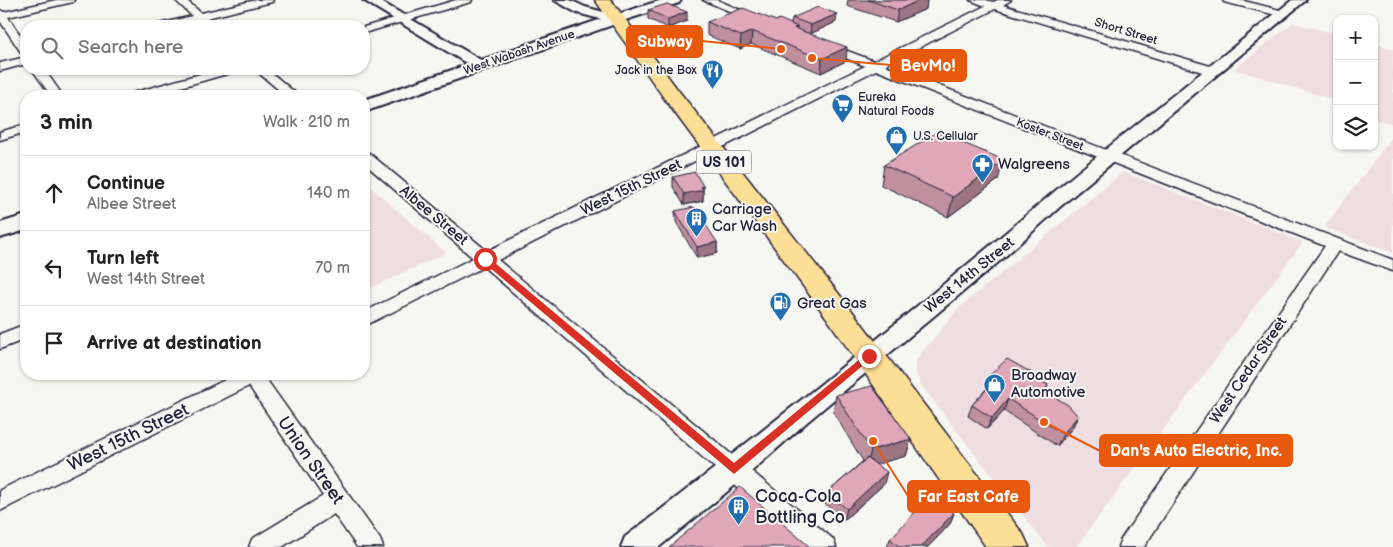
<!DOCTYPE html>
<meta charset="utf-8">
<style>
body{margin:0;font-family:"Balsamiq Sans",sans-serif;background:#f6f6f6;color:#222}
.controls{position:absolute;right:15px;top:15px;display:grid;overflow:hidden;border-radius:10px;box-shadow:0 1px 4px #0004}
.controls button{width:45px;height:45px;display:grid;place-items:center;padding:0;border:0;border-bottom:1px solid #e0e0e0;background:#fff;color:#222;font:25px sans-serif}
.stop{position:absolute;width:15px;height:15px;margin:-11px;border:4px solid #d93025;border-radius:50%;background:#fff}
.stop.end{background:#d93025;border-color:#fff;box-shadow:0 1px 5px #0008}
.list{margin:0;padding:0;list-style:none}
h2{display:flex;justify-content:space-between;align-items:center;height:65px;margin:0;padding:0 20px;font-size:21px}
h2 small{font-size:16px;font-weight:400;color:#767676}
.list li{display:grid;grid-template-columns:32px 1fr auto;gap:15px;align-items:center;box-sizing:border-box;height:75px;padding:0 20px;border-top:1px solid #e0e0e0}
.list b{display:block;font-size:19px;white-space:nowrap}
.list p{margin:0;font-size:16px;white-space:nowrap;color:#767676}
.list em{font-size:16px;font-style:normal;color:#767676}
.icon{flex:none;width:28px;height:28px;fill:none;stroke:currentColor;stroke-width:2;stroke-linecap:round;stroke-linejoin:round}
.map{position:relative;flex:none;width:1393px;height:547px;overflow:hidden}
.search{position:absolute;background:#fff;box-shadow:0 1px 4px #0004;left:20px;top:20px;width:350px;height:55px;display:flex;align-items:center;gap:12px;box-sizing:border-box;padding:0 18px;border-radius:20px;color:#767676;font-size:19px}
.panel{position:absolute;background:#fff;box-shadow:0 1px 4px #0004;left:20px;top:90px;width:350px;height:290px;border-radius:20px}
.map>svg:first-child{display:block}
.built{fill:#efdee1}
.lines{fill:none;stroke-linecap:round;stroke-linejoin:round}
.minor-casing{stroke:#22223b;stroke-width:3}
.tertiary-casing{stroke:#22223b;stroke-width:4}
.secondary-casing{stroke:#22223b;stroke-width:4}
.trunk-casing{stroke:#22223b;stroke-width:3}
.minor{fill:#f6f6f2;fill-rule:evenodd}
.tertiary{fill:#f6f6f2;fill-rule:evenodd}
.secondary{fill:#f6f6f2;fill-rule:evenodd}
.trunk{fill:#fdde96;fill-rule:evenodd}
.wall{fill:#c1909f;stroke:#22223b}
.shaded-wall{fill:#9d7582;stroke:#22223b}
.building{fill:#e0a7b9;stroke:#22223b}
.route{fill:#d93025}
.labels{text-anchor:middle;stroke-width:4;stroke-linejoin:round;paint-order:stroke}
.far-street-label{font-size:12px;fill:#22223b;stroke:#f6f6f2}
.far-poi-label{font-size:12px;fill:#22223b;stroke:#f6f6f2;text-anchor:start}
.shield{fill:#f6f6f2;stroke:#626272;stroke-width:1}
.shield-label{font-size:14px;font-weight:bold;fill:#22223b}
.poi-label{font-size:15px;fill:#22223b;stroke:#f6f6f2;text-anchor:start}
.street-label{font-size:15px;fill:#22223b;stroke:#f6f6f2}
.near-street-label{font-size:18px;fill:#22223b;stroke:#f6f6f2}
.near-poi-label{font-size:18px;fill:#22223b;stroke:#f6f6f2;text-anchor:start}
.leader{fill:none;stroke:#e8590c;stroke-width:2}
.callout-dot{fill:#e8590c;stroke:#f6f6f2;stroke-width:2}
.callout{fill:#e8590c;stroke:#e8590c;stroke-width:2}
.callout-label{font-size:16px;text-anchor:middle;font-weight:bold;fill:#fff}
</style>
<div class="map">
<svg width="1393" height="547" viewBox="0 0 1393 547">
<rect width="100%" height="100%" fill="#f6f6f2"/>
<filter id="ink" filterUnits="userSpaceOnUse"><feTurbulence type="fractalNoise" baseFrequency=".02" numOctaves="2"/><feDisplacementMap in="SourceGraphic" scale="10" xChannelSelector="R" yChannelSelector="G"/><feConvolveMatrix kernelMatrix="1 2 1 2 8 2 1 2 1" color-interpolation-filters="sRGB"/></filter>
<g filter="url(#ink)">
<path class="built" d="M1293,23L1337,34V101L1234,69Z
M1374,44L1393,49V124L1374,119Z
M1393,136V253L1324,227Z
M1123,172L1303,242L1076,547H1048L920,384L915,369L916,360L958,309Z
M364,181L446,253L364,291Z"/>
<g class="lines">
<defs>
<path id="minor" d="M56,0H74L73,2L8,17L26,44V55L22,54L0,21V10L4,12Z
M175,0H186L201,13L256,0H273L272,2L207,18L211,23L206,26L197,21L175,26H158L159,24L192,16Z
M456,0H472L471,2L364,33V27Z
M703,0H717L764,20L763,22H755Z
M970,0H986L993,2L998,0H1011L1003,5L1217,68L1219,71L1217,74H1209L995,9L885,65L1393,260V271L1338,251L1144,547H1118L1121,539L1325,246L876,70L498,260L833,539L836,547H806L484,267L364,326V312L473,258L364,163V152L369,153L487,251L865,66L821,48L819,46L821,44H829L874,61L985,6Z
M1223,0H1240L1288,12L1289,14L1284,17L1224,2Z
M26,57V64L0,71V63Z
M32,69H44L63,96H51Z
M218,69H236L234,72L149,96H130L132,93Z
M254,69H267L299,96H286Z
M26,124V132L0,140V132Z
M26,324V339L0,349V334Z
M237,374H265L264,376L380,539L383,547H357L334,514L282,547H249L252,539L323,496L249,386L0,511V490Z"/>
<path id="tertiary" d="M363,0H378L486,63L488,66L486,69H476Z
M554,0H570L585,7L615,15L662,0H681L679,3L616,23L577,13Z
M1292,0H1306L1062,205L1001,260L807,422L744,478L659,547H621L625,537C769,428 910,314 1048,197C1128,130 1211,66 1292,0Z"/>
<path id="secondary" d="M616,14L621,16L624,19L621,22L364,112V100Z
M26,215V230L0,238V223Z"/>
<path id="trunk" d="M595,0H611L678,90L846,303L1023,534L1029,547H986L826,317L664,98Z"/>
</defs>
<use href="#minor" class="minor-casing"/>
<use href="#tertiary" class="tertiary-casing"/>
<use href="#secondary" class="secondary-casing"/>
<use href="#trunk" class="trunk-casing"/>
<use href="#minor" class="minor"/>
<use href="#tertiary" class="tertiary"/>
<use href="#secondary" class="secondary"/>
<use href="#trunk" class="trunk"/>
</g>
<path class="wall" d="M848,0H927L926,9L896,22L847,6Z
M648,10L687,21L668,28L648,19Z
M792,18L836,22L810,34L798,30L846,61L821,73L751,44L740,49L707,35V22L776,21L791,24Z
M884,165L998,180L948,217L881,185Z
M673,177L703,186V201L684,205L673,187Z
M675,211L717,242V253L697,258L676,222Z
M990,375L1031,376L1048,385L1046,391L1078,416L1072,428L1057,446L1004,411L987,429L968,416L972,405L987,388L986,387Z
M836,395L911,439L906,456L876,464L884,484L844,520L825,504L827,493L863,461L833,412Z
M954,513L950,524L928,547H887L890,539Z"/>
<path class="shaded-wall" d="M920,0H927L926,9L896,22L898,10Z
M687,12V21L668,28V19Z
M837,14L836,22L810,34L811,25Z
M752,31L751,44L740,49L741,36Z
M847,47L846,61L821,73L822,59Z
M1004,160L998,180L948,217L953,197Z
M703,186V201L684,205V194Z
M717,242V253L697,258V247Z
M1008,399L1004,411L987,429L992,418Z
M1078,416L1072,428L1057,446L1063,434Z
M911,439L906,456L867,467L871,450Z
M887,472L884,484L844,520L847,509Z
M954,513L950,524L928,547H921Z"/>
<path class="building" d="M868,0H920L898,10Z
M667,4L687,12L668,19L648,10Z
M818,7L837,14L811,25L792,18Z
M743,8L776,21L779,19L798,27L794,28L847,47L822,59L752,31L741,36L707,22Z
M937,132L1004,160L953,197L884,165Z
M695,172L703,186L701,187L703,190L684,194L673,177Z
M694,207L717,242L697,247L675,211Z
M1007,359L1032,373L1030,375L1048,385L1045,391L1068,405L1078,416L1063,434L1008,399L992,418L972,405L996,379L990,375Z
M872,386L911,439L871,450L836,395Z
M867,458L887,472L847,509L827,493Z
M740,487L810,547H669Z
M930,496L954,513L921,547H900L890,539Z"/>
</g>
<path class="route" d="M482,257H488L734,463L866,354H872L874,356L734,474L482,261Z"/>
<defs>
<symbol id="restaurant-pin" viewBox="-11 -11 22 30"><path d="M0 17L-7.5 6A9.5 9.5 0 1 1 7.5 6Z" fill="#1f6fb2" stroke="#f6f6f2"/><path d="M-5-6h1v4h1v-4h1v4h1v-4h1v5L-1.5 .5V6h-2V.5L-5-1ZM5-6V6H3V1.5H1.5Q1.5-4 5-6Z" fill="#fff"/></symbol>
<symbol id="supermarket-pin" viewBox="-11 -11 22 30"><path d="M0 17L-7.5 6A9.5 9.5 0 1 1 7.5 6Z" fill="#1f6fb2" stroke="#f6f6f2"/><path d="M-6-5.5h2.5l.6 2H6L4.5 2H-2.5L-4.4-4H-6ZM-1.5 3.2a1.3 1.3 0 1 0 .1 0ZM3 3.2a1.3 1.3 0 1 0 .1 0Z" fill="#fff"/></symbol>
<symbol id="shop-pin" viewBox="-11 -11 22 30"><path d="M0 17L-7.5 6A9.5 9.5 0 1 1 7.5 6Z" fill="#1f6fb2" stroke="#f6f6f2"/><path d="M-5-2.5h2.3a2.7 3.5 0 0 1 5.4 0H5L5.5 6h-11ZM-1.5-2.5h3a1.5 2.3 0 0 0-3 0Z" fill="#fff"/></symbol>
<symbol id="pharmacy-pin" viewBox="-11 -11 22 30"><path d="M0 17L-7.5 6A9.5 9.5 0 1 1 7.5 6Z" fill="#1f6fb2" stroke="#f6f6f2"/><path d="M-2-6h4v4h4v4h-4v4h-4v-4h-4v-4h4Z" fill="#fff"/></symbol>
<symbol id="building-pin" viewBox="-11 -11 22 30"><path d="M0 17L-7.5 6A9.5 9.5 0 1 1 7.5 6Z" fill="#1f6fb2" stroke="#f6f6f2"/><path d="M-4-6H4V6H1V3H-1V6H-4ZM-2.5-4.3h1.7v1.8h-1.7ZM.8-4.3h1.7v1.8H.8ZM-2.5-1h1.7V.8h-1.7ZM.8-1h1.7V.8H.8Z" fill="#fff"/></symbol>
<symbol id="fuel-pin" viewBox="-11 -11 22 30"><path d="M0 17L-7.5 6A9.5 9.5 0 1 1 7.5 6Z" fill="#1f6fb2" stroke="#f6f6f2"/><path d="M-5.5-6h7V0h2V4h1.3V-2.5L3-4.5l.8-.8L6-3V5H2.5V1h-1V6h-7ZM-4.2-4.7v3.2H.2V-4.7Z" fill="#fff"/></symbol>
</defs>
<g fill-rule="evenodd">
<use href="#restaurant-pin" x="700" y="58" width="25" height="34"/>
<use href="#supermarket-pin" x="830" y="92" width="25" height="34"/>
<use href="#shop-pin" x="884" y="124" width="25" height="34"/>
<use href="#pharmacy-pin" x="970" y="152" width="25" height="34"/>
<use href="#building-pin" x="684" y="206" width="25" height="34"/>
<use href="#fuel-pin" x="768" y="290" width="25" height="34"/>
<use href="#shop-pin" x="982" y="372" width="25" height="34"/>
<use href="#building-pin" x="726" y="494" width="25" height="34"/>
</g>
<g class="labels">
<g class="far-street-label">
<text transform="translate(1126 31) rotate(17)" y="4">Short Street</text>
<text transform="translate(519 52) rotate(-19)" y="4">West Wabash Avenue</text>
<text transform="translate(1050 134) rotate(21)" y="4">Koster Street</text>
</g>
<g class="far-poi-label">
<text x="697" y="74" text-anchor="end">Jack in the Box</text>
<text x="858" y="101">Eureka<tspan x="858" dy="14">Natural Foods</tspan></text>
<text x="913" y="140">U.S. Cellular</text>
</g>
<rect class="shield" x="696.5" y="150.5" width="55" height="23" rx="4"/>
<g class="shield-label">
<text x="724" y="167">US 101</text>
</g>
<g class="poi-label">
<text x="998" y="169">Walgreens</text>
<text x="712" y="214">Carriage<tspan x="712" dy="17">Car Wash</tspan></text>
<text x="797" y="308">Great Gas</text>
<text x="1011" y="380">Broadway<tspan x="1011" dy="17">Automotive</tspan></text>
</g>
<g class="street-label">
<text transform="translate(631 187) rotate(-26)" y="5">West 15th Street</text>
<text transform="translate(434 215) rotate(40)" y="5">Albee Street</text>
<text transform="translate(969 275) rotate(-39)" y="5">West 14th Street</text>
<text transform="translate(1248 370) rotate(-56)" y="5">West Cedar Street</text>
</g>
<g class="near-street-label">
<text transform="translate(128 437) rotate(-26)" y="6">West 15th Street</text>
<text transform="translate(311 460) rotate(55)" y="6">Union Street</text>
</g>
<g class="near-poi-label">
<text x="755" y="502">Coca-Cola<tspan x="755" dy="21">Bottling Co</tspan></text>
</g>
</g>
<path class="leader" d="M781 49L702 41M812 58L891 65M1044 422L1100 451M873 441L908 496"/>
<g class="callout-dot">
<circle cx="781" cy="49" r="5"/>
<circle cx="812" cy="58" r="5"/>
<circle cx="1044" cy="422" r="5"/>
<circle cx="873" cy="441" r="5"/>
</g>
<g class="callout">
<rect x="627" y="26" width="75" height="31" rx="5"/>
<rect x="891" y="50" width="75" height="31" rx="5"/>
<rect x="1100" y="435" width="192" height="31" rx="5"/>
<rect x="908" y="481" width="121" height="31" rx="5"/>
</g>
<g class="callout-label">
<text x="665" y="47">Subway</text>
<text x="928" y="71">BevMo!</text>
<text x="1196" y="456">Dan's Auto Electric, Inc.</text>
<text x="968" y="502">Far East Cafe</text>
</g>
</svg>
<div class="controls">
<button>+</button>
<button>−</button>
<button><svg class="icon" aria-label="layers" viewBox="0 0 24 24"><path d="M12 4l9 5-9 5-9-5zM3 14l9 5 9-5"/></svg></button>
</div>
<div class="stop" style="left:485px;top:259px"></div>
<div class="stop end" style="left:869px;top:356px"></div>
<div class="search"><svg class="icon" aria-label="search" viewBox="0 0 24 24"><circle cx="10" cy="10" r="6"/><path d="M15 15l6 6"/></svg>Search here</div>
<section class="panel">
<h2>3 min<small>Walk · 210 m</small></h2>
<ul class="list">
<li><svg class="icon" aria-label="ahead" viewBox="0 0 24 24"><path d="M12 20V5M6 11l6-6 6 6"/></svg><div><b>Continue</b><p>Albee Street</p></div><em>140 m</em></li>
<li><svg class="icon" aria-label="left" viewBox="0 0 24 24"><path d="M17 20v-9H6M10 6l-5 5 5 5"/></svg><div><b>Turn left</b><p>West 14th Street</p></div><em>70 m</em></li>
<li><svg class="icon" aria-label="arrive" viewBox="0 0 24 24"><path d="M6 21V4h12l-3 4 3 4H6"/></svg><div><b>Arrive at destination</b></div></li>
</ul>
</section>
</div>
